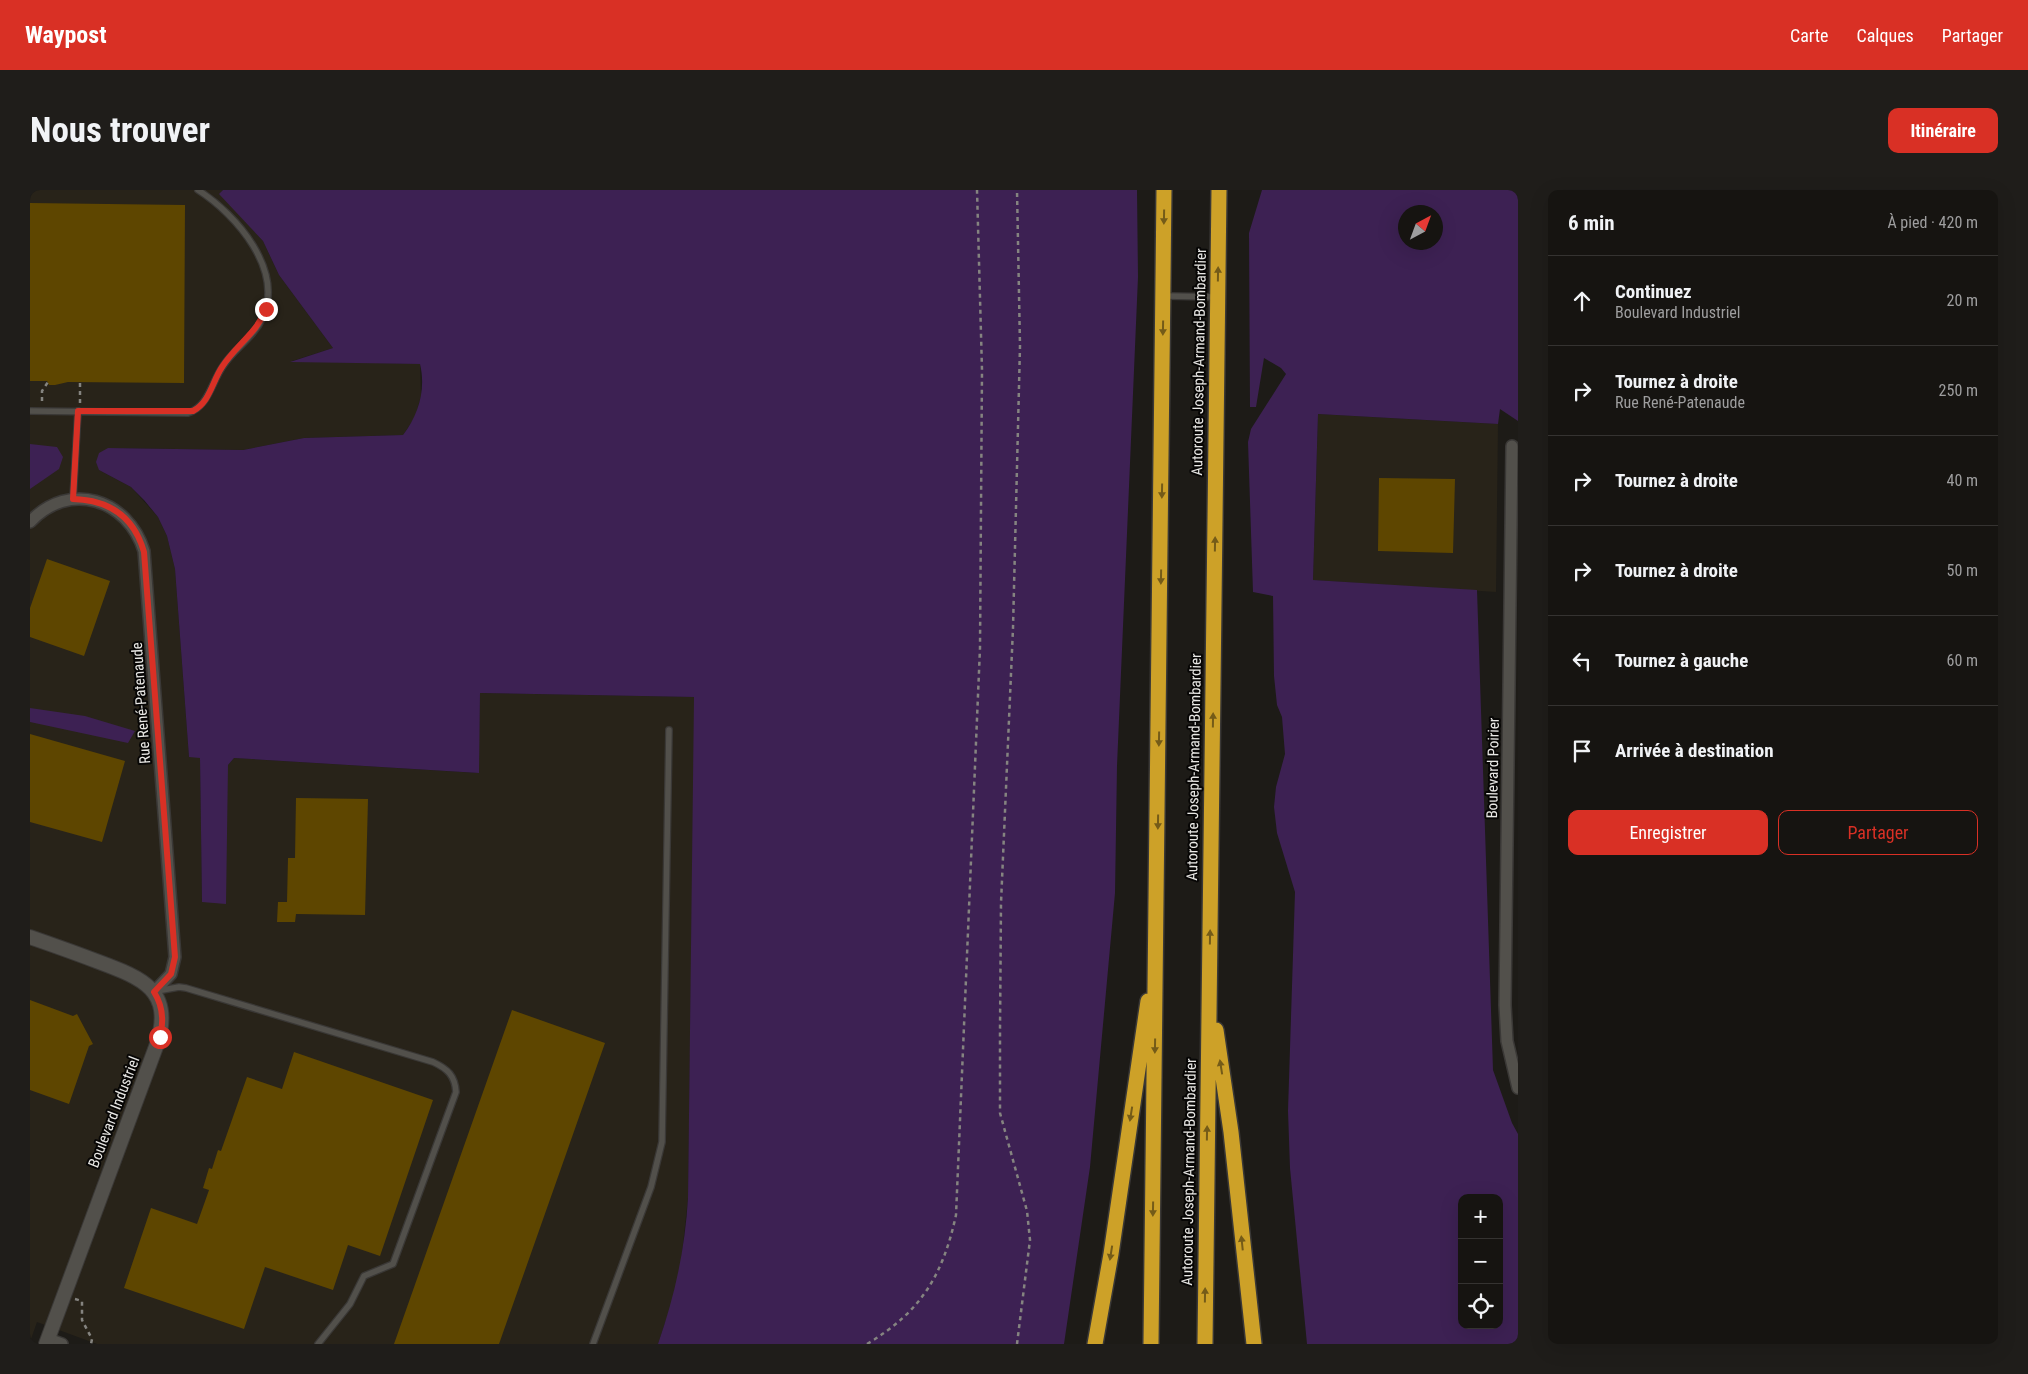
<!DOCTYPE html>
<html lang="fr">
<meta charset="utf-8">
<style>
body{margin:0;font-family:"Roboto Condensed",sans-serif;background:#1f1d1a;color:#f1f3f6}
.controls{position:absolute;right:15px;bottom:15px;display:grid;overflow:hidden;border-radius:10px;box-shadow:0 5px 20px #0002}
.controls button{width:45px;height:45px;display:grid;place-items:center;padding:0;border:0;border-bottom:1px solid #353331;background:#161411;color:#f1f3f6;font:25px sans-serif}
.compass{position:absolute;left:1368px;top:15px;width:45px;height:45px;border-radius:50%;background:#161411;box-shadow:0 5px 20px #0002;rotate:41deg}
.stop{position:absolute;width:15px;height:15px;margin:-11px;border:4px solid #d93025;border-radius:50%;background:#fff}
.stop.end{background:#d93025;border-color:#fff;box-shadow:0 1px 5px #0008}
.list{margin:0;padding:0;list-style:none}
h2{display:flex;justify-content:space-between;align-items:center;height:65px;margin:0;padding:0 20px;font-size:21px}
h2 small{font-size:16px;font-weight:400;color:#9e9e9f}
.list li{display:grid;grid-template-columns:32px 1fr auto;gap:15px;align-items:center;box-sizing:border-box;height:90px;padding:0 20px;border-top:1px solid #353331}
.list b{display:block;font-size:19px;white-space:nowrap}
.list p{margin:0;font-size:16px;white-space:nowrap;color:#9e9e9f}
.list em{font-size:16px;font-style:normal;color:#9e9e9f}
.actions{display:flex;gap:10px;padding:15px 20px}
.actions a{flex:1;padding:11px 0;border:1px solid #d93025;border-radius:10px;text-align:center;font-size:18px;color:#d93025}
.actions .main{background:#d93025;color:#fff}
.icon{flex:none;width:28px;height:28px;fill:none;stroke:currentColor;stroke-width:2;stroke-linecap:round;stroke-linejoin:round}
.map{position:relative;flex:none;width:1488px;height:1154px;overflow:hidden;border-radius:10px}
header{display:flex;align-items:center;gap:30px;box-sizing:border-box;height:70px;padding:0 25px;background:#d93025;color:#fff}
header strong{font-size:24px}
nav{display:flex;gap:28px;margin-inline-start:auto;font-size:18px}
.intro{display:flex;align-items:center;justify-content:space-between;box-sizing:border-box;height:120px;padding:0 30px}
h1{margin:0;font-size:35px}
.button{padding:12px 22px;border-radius:10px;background:#d93025;color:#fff;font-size:18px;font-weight:700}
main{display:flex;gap:30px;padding:0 30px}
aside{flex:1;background:#161411;border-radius:10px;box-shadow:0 5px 20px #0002}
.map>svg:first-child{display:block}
.built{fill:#282319}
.green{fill:#3d2153;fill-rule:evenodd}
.building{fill:#5e4600}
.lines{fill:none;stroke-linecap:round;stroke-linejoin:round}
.service-casing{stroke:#3a3836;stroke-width:8}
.minor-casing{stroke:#3a3836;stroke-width:14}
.tertiary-casing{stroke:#3a3836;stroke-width:16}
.motorway-casing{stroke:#3a3836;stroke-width:18}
.path{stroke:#858480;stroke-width:2.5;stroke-dasharray:4 4;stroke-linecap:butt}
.service{stroke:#52504b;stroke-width:5.5}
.minor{stroke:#52504b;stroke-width:11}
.tertiary{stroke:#52504b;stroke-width:14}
.motorway{stroke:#cda128;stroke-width:15}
.oneway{fill:#745b18}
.route{stroke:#d93025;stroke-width:6}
.labels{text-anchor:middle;stroke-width:4;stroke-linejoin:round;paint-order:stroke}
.street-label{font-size:15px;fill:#e9e8e5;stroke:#070605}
</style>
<header>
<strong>Waypost</strong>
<nav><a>Carte</a><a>Calques</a><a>Partager</a></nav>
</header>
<div class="intro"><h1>Nous trouver</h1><a class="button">Itinéraire</a></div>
<main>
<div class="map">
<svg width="1488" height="1154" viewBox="0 0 1488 1154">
<rect width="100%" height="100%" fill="#1d1b17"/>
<path class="built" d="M0,0H193L190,4L233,51L249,85L303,158L262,171L390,174L391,206L385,227L373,245L274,248L213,260L78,258L69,280L101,297L128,327L137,346L145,379L159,567H170L172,712L198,575L204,568L448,583L450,503L665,507L658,1008L651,1073L644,1106L628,1154H67L7,1132L0,1152Z
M1288,224L1468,234L1466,402L1283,390Z"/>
<path class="green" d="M193,0H1107L1108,87L1087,576L1085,703L1060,977L1034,1154H628C645,1105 655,1059 658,1008L664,507L450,503L449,583L204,568L198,575L196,714L172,712L170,568L159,567L145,379L137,346L128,327L114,310L101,297L69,280L66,272L69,263L78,258L213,260L274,248L373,245C389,224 396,199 390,174L260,172L303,158L249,85L233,51L189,4Z
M1232,0H1488V231L1470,219L1468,234L1288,224L1283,390L1447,400L1463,880L1482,933L1488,944V1154H1277L1260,978L1258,921L1265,702L1247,643L1244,617L1246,597L1255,564L1252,527L1247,515L1244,486L1243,406L1223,402L1218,252L1221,239L1256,184L1251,178L1234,168L1226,217H1220L1219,43ZM1376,22H1406V52H1376ZM1432,1008H1469V1135H1432Z
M0,254L27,257L33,267L29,279L0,299Z
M0,518L55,526L105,541L98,553L0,532Z"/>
<path class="building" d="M0,13L155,15L154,193L38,192L25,195H19L17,191H0Z
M1349,288L1425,289L1423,363L1348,361Z
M17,369L80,391L54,466L0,447V418Z
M0,544L95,571L72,652L0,632Z
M266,608L338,609L335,725L266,724L265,732H247L248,712H257L258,668H265Z
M0,810L43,826L47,824L63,854L59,856L39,914L0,900Z
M482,820L575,853L535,967L469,1154H364Z
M264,862L403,910L350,1066L318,1055L303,1100L235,1077L214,1139L94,1098L121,1018L167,1034L179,1000L173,998L179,978L182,979L188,960L191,961L217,887L252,899Z"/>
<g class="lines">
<defs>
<path id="service" d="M1135,106L1188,107
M0,221L158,223C179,216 181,193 193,176C204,159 223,148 232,129C255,81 207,25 168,0
M43,309L48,221
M127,801L149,797L156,798L403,872C418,879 425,886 426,902L363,1074L334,1086L320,1114L288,1154
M563,1154L621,997L632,952L639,540"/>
<path id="minor" d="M1482,256L1475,815L1477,851L1488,898
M0,332C39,290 98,309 114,361L145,767L141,784L124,802
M18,1149L32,1154"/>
<path id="tertiary" d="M0,747C23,755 46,763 69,772C112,788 144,800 127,854L16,1154"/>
<path id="motorway" d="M1186,840L1201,942L1224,1154
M1065,1154L1081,1064L1118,811
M1121,1154L1134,0
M1175,1154L1189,0"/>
</defs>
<use href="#service" class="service-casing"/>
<use href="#minor" class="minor-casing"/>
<use href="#tertiary" class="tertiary-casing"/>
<use href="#motorway" class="motorway-casing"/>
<path class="path" d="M12,211V201L18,192
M50,213V192
M45,1109L52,1111V1130L62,1149L61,1154
M837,1154C891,1122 913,1085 926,1025L950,458L952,180L947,0
M987,1154L1000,1050L997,1021L970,923V840L971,713L983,438L990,156L987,0"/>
<use href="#service" class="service"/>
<use href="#minor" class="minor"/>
<use href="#tertiary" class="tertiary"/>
<use href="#motorway" class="motorway"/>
</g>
<defs><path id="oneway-solid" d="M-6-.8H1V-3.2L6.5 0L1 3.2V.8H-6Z" transform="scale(1.25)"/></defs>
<g class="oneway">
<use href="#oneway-solid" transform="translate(1134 27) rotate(91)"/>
<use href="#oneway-solid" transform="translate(1188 84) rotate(-89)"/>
<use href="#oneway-solid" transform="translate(1133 138) rotate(91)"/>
<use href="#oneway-solid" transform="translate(1132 301) rotate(91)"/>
<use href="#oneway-solid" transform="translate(1185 354) rotate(-89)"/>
<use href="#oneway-solid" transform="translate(1131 387) rotate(91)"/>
<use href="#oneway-solid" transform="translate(1183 530) rotate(-89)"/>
<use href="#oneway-solid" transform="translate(1129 549) rotate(91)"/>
<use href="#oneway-solid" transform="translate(1128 632) rotate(91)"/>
<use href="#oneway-solid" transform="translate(1180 747) rotate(-89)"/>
<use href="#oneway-solid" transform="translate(1125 856) rotate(91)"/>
<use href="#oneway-solid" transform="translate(1191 877) rotate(-99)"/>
<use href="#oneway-solid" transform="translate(1101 924) rotate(99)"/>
<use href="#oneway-solid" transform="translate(1177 943) rotate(-89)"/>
<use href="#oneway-solid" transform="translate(1123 1019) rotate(91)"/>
<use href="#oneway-solid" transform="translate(1212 1053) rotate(-96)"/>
<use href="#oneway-solid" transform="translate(1081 1063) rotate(99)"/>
<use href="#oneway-solid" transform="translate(1175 1105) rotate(-89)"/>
</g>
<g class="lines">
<path class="route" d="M130,847C134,831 133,816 124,802L141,784L145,767L114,362C104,327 79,310 43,309L48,221H163C180,212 182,192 192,177C206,155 227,143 236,119"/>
</g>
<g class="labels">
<g class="street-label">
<text transform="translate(1169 172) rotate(-89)" y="5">Autoroute Joseph-Armand-Bombardier</text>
<text transform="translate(111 513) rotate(-94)" y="5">Rue René-Patenaude</text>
<text transform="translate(1164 577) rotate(-89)" y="5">Autoroute Joseph-Armand-Bombardier</text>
<text transform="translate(1463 578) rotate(-89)" y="5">Boulevard Poirier</text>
<text transform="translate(84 922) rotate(-69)" y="5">Boulevard Industriel</text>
<text transform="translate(1159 982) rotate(-89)" y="5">Autoroute Joseph-Armand-Bombardier</text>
</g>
</g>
</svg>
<div class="controls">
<button>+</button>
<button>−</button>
<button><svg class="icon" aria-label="locate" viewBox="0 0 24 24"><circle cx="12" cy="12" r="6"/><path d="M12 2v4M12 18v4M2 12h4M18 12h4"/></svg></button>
</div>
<svg class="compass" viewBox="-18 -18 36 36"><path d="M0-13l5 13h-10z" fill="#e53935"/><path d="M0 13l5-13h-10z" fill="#9e9e9f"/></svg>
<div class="stop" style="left:130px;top:847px"></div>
<div class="stop end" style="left:236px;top:119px"></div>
</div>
<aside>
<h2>6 min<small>À pied · 420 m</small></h2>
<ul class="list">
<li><svg class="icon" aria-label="ahead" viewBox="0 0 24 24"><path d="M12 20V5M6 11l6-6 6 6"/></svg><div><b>Continuez</b><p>Boulevard Industriel</p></div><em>20 m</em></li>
<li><svg class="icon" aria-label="right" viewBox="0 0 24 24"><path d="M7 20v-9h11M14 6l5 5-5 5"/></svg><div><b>Tournez à droite</b><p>Rue René-Patenaude</p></div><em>250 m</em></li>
<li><svg class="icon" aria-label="right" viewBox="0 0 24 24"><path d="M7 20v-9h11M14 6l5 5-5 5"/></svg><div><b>Tournez à droite</b></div><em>40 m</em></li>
<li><svg class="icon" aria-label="right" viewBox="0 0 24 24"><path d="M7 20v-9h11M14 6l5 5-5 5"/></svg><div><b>Tournez à droite</b></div><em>50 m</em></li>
<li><svg class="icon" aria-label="left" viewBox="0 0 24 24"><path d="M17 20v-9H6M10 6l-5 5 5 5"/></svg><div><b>Tournez à gauche</b></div><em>60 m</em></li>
<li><svg class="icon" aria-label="arrive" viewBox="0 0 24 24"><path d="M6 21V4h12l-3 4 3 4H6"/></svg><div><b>Arrivée à destination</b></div></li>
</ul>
<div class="actions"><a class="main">Enregistrer</a><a>Partager</a></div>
</aside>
</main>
